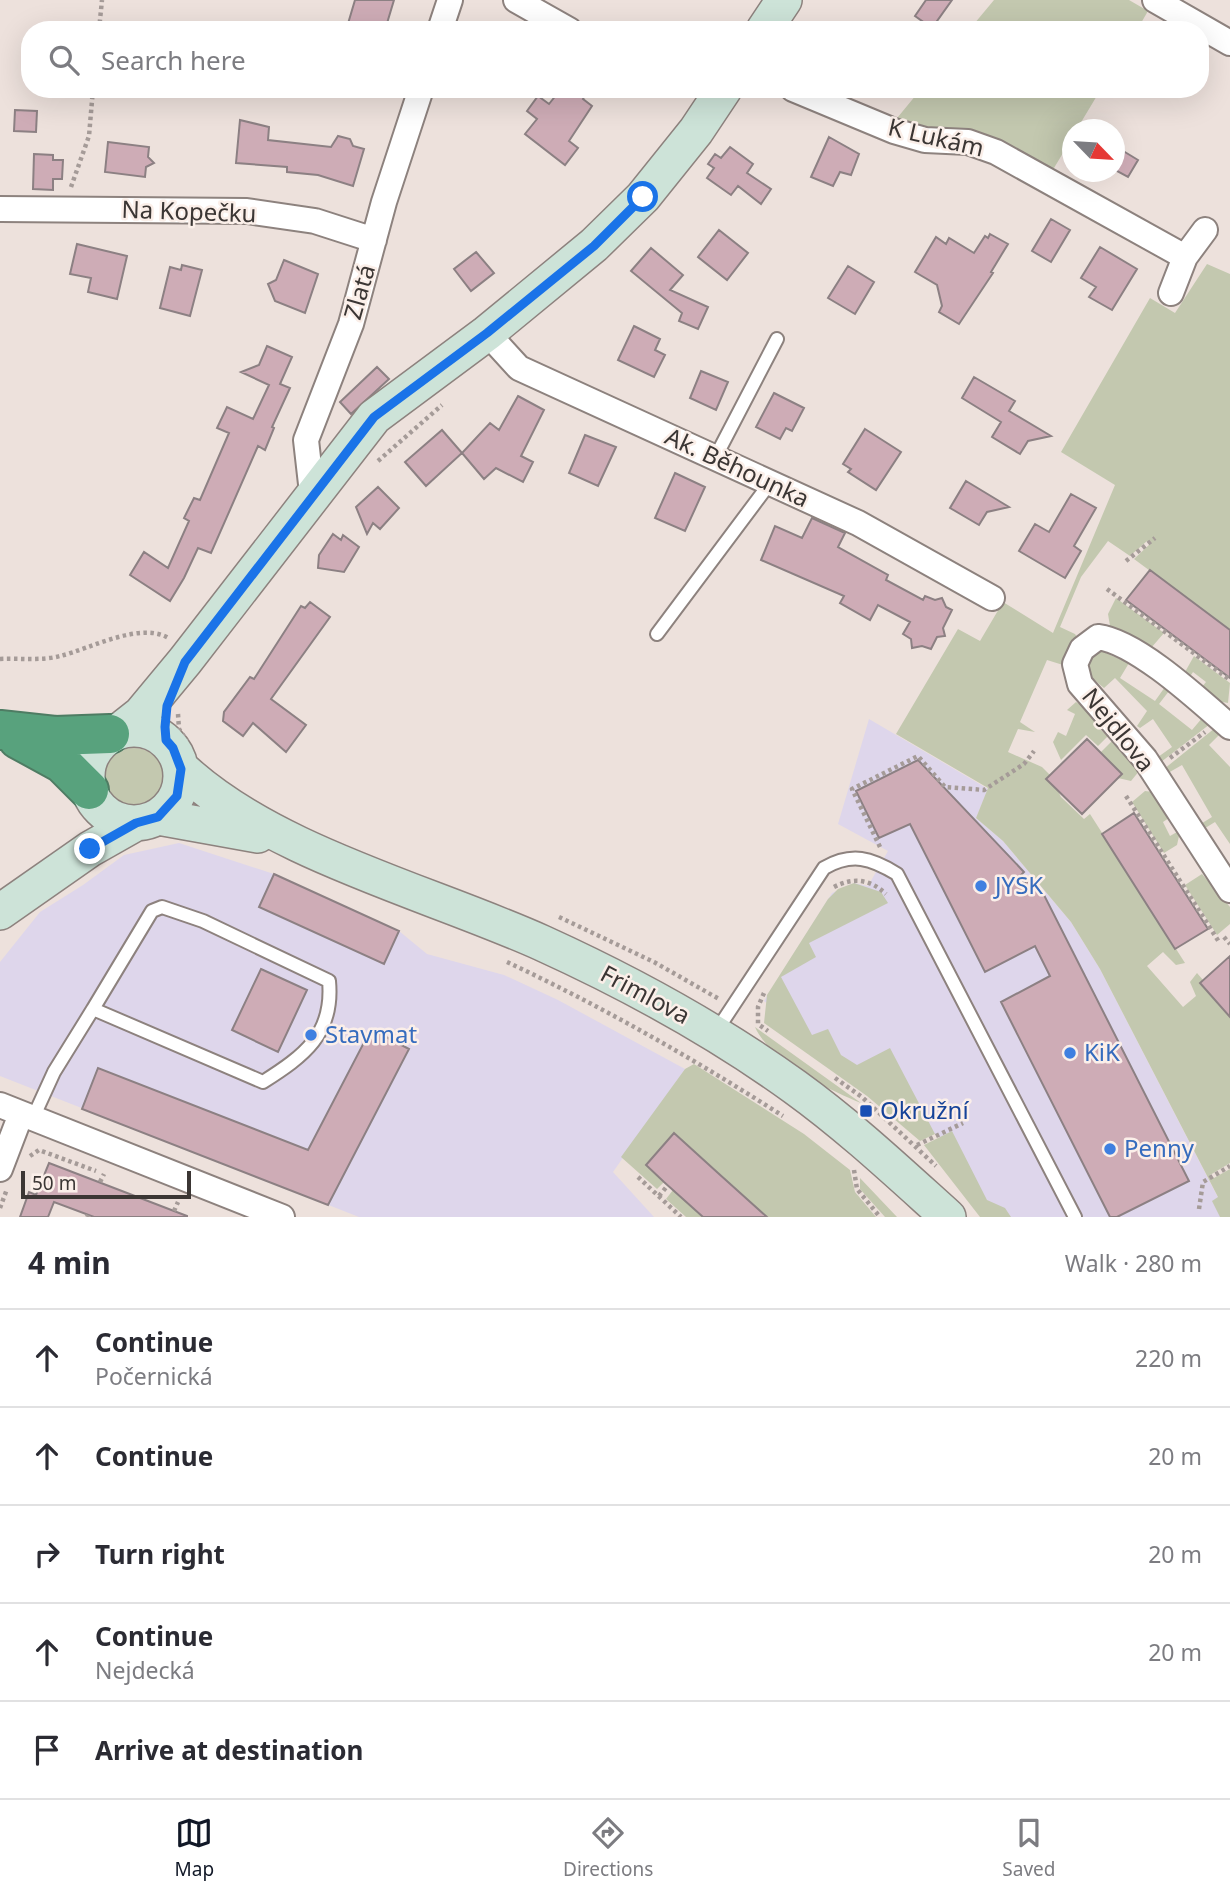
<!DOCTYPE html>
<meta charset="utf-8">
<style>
body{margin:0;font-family:"Noto Sans",sans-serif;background:#f2f2f3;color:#2b2b33}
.compass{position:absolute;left:1062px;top:119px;width:63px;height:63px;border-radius:50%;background:#fff;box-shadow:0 7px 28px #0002;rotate:115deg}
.scale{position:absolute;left:21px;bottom:18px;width:170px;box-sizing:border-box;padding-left:7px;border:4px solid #3b3634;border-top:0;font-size:19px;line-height:24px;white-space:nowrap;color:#3b3634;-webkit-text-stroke:5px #fbefe9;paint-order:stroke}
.stop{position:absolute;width:21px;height:21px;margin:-16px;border:5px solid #1a73e8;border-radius:50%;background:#fff}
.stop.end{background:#1a73e8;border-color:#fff;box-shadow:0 2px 7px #0008}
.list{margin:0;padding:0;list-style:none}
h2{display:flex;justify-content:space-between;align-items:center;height:91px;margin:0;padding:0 28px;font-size:30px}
h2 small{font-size:23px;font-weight:400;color:#7c7c81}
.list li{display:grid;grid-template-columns:46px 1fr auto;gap:21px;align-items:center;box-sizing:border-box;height:98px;padding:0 28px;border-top:2px solid #e1e1e2}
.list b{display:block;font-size:26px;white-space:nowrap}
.list p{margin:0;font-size:23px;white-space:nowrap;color:#7c7c81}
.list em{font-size:23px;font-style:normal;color:#7c7c81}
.icon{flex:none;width:38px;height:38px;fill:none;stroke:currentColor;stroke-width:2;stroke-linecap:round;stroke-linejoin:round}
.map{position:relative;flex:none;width:1230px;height:1217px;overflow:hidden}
.search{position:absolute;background:#fff;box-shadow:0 7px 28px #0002;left:21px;right:21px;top:21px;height:77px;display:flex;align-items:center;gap:18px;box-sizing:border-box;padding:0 24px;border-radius:28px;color:#7c7c81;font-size:26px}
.sheet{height:581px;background:#fff}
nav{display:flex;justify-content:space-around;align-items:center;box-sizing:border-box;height:98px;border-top:2px solid #e1e1e2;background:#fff;font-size:19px;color:#7c7c81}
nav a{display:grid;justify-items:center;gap:4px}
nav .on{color:#111827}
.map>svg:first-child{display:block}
.commercial{fill:#ded6eb}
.green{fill:#c3c8af}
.building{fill:#ceacb6;stroke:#8c8083;stroke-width:2}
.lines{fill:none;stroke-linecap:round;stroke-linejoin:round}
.lane-casing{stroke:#8d827e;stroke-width:16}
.street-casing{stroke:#8d827e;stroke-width:28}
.secondary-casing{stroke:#8d827e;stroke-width:38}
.highway-casing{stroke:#4e7c63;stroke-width:42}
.path{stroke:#a59b98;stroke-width:4.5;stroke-dasharray:3.5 3.5;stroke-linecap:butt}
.lane{stroke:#fff;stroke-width:12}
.street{stroke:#fff;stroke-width:24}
.secondary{stroke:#cde3d8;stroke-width:35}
.highway{stroke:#58a27d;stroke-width:38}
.route{stroke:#1a73e8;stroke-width:9}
.shop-dot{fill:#3f7fe0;stroke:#fbefe9;stroke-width:2.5}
.transit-dot{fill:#1a4fb4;stroke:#fbefe9;stroke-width:2.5}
.labels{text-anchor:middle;stroke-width:5;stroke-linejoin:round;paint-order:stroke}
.street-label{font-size:24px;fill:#3b3634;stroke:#fbefe9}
.shop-label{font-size:24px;fill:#366cbe;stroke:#fbefe9;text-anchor:start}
.transit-label{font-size:24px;fill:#164399;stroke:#fbefe9;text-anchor:start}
</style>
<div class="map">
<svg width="1230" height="1217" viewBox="0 0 1230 1217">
<rect width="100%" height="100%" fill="#ede1dc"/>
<path class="commercial" d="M869,719L988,789L976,818L1003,841L1071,922L1100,969L1228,1217H1000L984,1201L945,1143L892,1094L764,1001L832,893L854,883L868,886L888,851L838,824Z
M179,843L274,874L399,931L427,954L504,975L558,1000L685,1069L613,1172L654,1217H359L0,1076V962L40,912L83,885L124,855Z"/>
<path class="green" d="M994,0H1129L1148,11L1137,30H969Z
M921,89H1101L1077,129L1072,130V138L1051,173L978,132L893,123Z
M1207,264L1230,274V630L1134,559L1151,543L1147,541L1130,556L1108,541L1081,577L1060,627L1075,634L1078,639L1063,665L1047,660L1020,722L1035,732L1018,729L1008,752L1042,767L1050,775L1061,797L1084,819L1090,814L1185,963L1176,965L1163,952L1147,966L1183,1007L1196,996L1190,982L1197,973L1203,980L1200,983L1230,1017V1163L1210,1175L1214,1178L1230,1169V1217H1220L1212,1201L1218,1197L1100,969L1071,922L1003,841L976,818L988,788L896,734L958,629L980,641L1003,602L1053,633L1115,485L1061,452L1150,298L1175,313Z
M1116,598L1164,633L1151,648H1144L1110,626L1108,614Z
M1101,651L1129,663L1120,678L1155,701L1165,687L1169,691L1159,704L1192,730L1203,717L1210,724L1161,762L1158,757L1172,747L1153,719L1140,728L1137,726L1147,711L1115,678L1104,688C1093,679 1085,674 1089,658Z
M1194,656L1230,683L1228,703L1217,701L1201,688L1206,682L1193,672L1189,678L1185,672Z
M1076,702L1100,718L1095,724L1106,735L1113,731L1098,746L1086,735L1061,760L1053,742L1058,732L1066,736L1075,714L1067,710Z
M1215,728L1222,732L1209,745L1230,767V844L1215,822L1202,830L1199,825L1212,817L1182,765L1168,773L1164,769Z
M1117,736L1140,770L1131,781L1118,778L1121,774L1100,753Z
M102 780a32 32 0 1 1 64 0a32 32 0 1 1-64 0Z
M1145,791L1153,792L1169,818L1163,822L1170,836L1177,832L1179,836L1177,845L1164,853L1132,802Z
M1202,874L1230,907V924L1217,935L1185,885Z
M854,883L881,892L888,903L809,943L816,957L781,977L812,1035L828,1029L841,1055L857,1065L890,1048L935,1134L920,1141L867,1096L764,1023L767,995L828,899L838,889Z
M755,1027L861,1103C828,1090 770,1061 755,1027Z
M694,1064L804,1134L850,1170L855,1192L876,1217H767L674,1134L646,1165L664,1182L657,1189L621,1157L685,1069Z
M952,1131L987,1200L1005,1208L1011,1217H980L924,1145Z
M860,1178L897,1217H885L860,1189Z
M673,1190L703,1217H686L666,1199Z"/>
<path class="building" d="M355,0H394L385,30L347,27Z
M926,0H952L932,28L915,16Z
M561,89H589L583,99L592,106L569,141L578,148L565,165L525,134L537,119L527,111L538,96L549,104Z
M15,110L37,111L36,132L14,131Z
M240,120L269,127L268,140L331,147L338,136L350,139L353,146L364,149L353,186L318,175L287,172V167L236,163Z
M829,137L859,154L851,175L840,172L833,186L811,177Z
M108,142L149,147L148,157L154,163L146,167L145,177L105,172Z
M1115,146L1138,160L1128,177L1115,170Z
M730,147L753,164L747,173L771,189L761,204L738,186L731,195L707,178L714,168L708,164L715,154L721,158Z
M34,154L53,155V160H63L62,179H53V190L33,189Z
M1051,219L1070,230L1051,262L1032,251Z
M719,230L748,253L727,280L698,257Z
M990,234L1008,244L991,272L993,273L959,324L939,312L942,306L937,285L915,272L936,237L946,244L949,238L974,253L985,236L988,238Z
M77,244L127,256L117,299L88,292L91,278L70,274Z
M1100,247L1137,269L1112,310L1089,297L1096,287L1081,278Z
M651,248L683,275L670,290L708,307L698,329L679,321L682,313L631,271Z
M476,252L494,273L471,291L454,269Z
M284,260L318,274L305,313L275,301L268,284L276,280Z
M182,265L202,270L190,316L160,308L170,267L181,270Z
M848,266L874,282L855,314L828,298Z
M634,326L660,339L655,350L665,355L654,377L618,360Z
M267,346L292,357L280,384L290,388L272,427L274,428L265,450L258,446L211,553L198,548L184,578L170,601L130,575L144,552L168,568L189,521L184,518L194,498L200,500L229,433L217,428L227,407L253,419L269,385L241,372L259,365Z
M377,367L389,379L351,414L340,402Z
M701,371L728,382L716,410L690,398Z
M974,377L1015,401L1009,411L1051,436L1028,441L1020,454L992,437L1001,422L962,398Z
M774,393L804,408L792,431L786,428L780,439L756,427Z
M518,396L544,410L521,456L533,462L523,482L496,468L484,479L462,453L490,423L499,430Z
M865,429L901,452L876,490L848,472L851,469L843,464Z
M442,430L462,453L426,486L405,462Z
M585,435L616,447L598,486L569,473Z
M675,473L705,487L685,531L655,518Z
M966,481L1009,507L987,512L979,525L950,508Z
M378,487L399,508L380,529L373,523L367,534L356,507Z
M1071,494L1096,508L1074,546L1081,551L1065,578L1019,551L1035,524L1049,532Z
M812,518L845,533L838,547L888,575L886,580L923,600L925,596L935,600L942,598L946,607L952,610L943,628L945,636L937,637L931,649L922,646L912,648L911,639L903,634L910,622L878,605L870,620L840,603L844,596L761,560L775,526L802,538Z
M333,534L341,540L343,535L359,547L344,572L318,568L319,555Z
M1150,570L1230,630V678L1126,600Z
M310,602L330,617L271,699L306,725L286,752L253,723L243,736L223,721L224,712L250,677L254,679L301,606L305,608Z
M1087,739L1122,774L1082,814L1046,779Z
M918,760L1024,872L1019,877L1024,884L1030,880L1042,891L1189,1181L1117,1217H1110L1001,1002L1050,976L1035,946L985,972L910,824L879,838L856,791Z
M1134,813L1208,929L1175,949L1102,834Z
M274,874L399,931L384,964L259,907Z
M1230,956V1017L1200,983Z
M261,969L307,990L278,1052L232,1030Z
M371,1029L409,1049L328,1205L82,1109L98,1068L308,1150Z
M674,1133L718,1173L767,1217H703L664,1182L646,1165Z
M49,1163L187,1216V1217H94L54,1202L48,1217H20L29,1192L36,1195Z"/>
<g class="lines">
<defs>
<path id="lane" d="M715,458L777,339
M657,634L770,483
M715,1033L824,868C852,852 871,858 897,874L1075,1217
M33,1118L54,1072L93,1009L263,1082C304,1056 334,1034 329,981L203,921L162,907L152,911L93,1009"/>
<path id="street" d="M516,0L569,30
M1155,0L1230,43
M440,30L450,0
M793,89L894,131L925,140L968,142L996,152L1185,257
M0,209L247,211L315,221L374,240
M1171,293L1185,257L1205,230
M487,333L519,368L858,523L992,598
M312,493L306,440L351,324L384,202L421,89
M1230,727C1199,700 1137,642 1098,637L1082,649L1075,664L1080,684L1145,759L1230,890
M0,1105L282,1217
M0,1169L21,1114"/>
<path id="secondary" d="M764,30L784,0
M87 776a47 47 0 1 1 94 0a47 47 0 1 1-94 0Z
M122,729L141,714L185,661L374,417L487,333L594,245L643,197L696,131L724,89
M182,769C272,853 429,892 542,943C630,983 716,1030 795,1087C849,1126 898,1172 948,1217
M158,817L258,835
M0,912L90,849L136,823"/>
<path id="highway" d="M0,730L55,736L110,734
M18,739L62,763L89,790"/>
</defs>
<use href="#lane" class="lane-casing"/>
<use href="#street" class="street-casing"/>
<use href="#secondary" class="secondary-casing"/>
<use href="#highway" class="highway-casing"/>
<path class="path" d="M99,30L102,0
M71,187L89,136L93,89
M378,461L442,405
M1126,561L1155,538
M1107,589L1230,680
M0,659C19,658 42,661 60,656C90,649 142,620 170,639
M178,714L179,729L187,741
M1170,758L1205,732
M1126,796L1219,942
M880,847L852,789L918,756L945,787L984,790L1024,764L1034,751
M834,887C853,877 870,879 886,894
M559,917L654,962L719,999
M1224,937L1230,944
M507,962C603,1007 694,1059 783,1116
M764,993L758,1007V1024L768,1031
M835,1078L862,1097L936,1166
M917,1145L963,1123
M30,1156L39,1150L96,1171
M854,1170L857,1189L880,1217
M638,1177L681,1217
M100,1182L104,1174
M659,1196L668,1185
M0,1208L7,1189
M1199,1209L1203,1182L1230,1166
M174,1211L178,1202
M87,1217L88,1215"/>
<use href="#lane" class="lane"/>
<use href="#street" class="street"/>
<use href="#secondary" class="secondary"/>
<use href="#highway" class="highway"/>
</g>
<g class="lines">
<path class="route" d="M90,849L136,823L158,817L177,796L181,769L173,748L166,740L165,727L167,706L185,662L374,417L487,333L594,246L643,197"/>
</g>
<g class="shop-dot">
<circle cx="981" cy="886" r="7"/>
<circle cx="311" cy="1035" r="7"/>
<circle cx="1070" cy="1053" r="7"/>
<circle cx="1110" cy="1149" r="7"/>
</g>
<rect class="transit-dot" x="859" y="1104" width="14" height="14" rx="3.5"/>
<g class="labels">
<g class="street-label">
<text transform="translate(936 138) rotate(13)" y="8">K Lukám</text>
<text transform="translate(189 212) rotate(2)" y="8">Na Kopečku</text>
<text transform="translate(360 292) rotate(-74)" y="8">Zlatá</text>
<text transform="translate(737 468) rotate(25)" y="8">Ak. Běhounka</text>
<text transform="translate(1118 730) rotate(51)" y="8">Nejdlova</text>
<text transform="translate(645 995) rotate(28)" y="8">Frimlova</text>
</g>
<g class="shop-label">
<text x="995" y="894">JYSK</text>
<text x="325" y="1043">Stavmat</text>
<text x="1084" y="1061">KiK</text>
<text x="1124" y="1157">Penny</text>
</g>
<g class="transit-label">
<text x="880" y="1119">Okružní</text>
</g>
</g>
</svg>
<svg class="compass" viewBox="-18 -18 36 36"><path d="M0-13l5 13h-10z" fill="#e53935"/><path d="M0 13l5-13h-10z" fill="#7c7c81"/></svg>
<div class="scale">50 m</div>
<div class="stop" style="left:643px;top:197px"></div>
<div class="stop end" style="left:90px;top:849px"></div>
<div class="search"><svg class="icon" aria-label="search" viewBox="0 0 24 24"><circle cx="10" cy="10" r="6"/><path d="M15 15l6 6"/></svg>Search here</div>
</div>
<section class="sheet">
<h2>4 min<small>Walk · 280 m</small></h2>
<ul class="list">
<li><svg class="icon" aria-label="ahead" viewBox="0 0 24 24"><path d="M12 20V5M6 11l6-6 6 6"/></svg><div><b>Continue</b><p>Počernická</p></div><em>220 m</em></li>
<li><svg class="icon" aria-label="ahead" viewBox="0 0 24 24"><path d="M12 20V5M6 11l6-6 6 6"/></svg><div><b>Continue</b></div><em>20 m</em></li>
<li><svg class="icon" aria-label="right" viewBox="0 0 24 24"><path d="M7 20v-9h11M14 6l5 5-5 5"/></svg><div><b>Turn right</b></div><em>20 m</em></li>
<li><svg class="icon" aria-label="ahead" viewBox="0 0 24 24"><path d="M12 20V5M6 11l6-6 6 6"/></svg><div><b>Continue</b><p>Nejdecká</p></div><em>20 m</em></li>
<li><svg class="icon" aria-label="arrive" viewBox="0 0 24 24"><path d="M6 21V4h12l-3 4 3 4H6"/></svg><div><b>Arrive at destination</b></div></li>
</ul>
</section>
<nav>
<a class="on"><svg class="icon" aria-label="map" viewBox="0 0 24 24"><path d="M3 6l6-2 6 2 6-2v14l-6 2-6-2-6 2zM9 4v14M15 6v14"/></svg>Map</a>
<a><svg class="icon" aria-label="directions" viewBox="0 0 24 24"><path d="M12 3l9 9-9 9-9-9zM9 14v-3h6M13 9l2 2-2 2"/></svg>Directions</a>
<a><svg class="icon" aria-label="saved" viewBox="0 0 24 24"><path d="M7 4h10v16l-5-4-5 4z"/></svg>Saved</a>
</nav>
